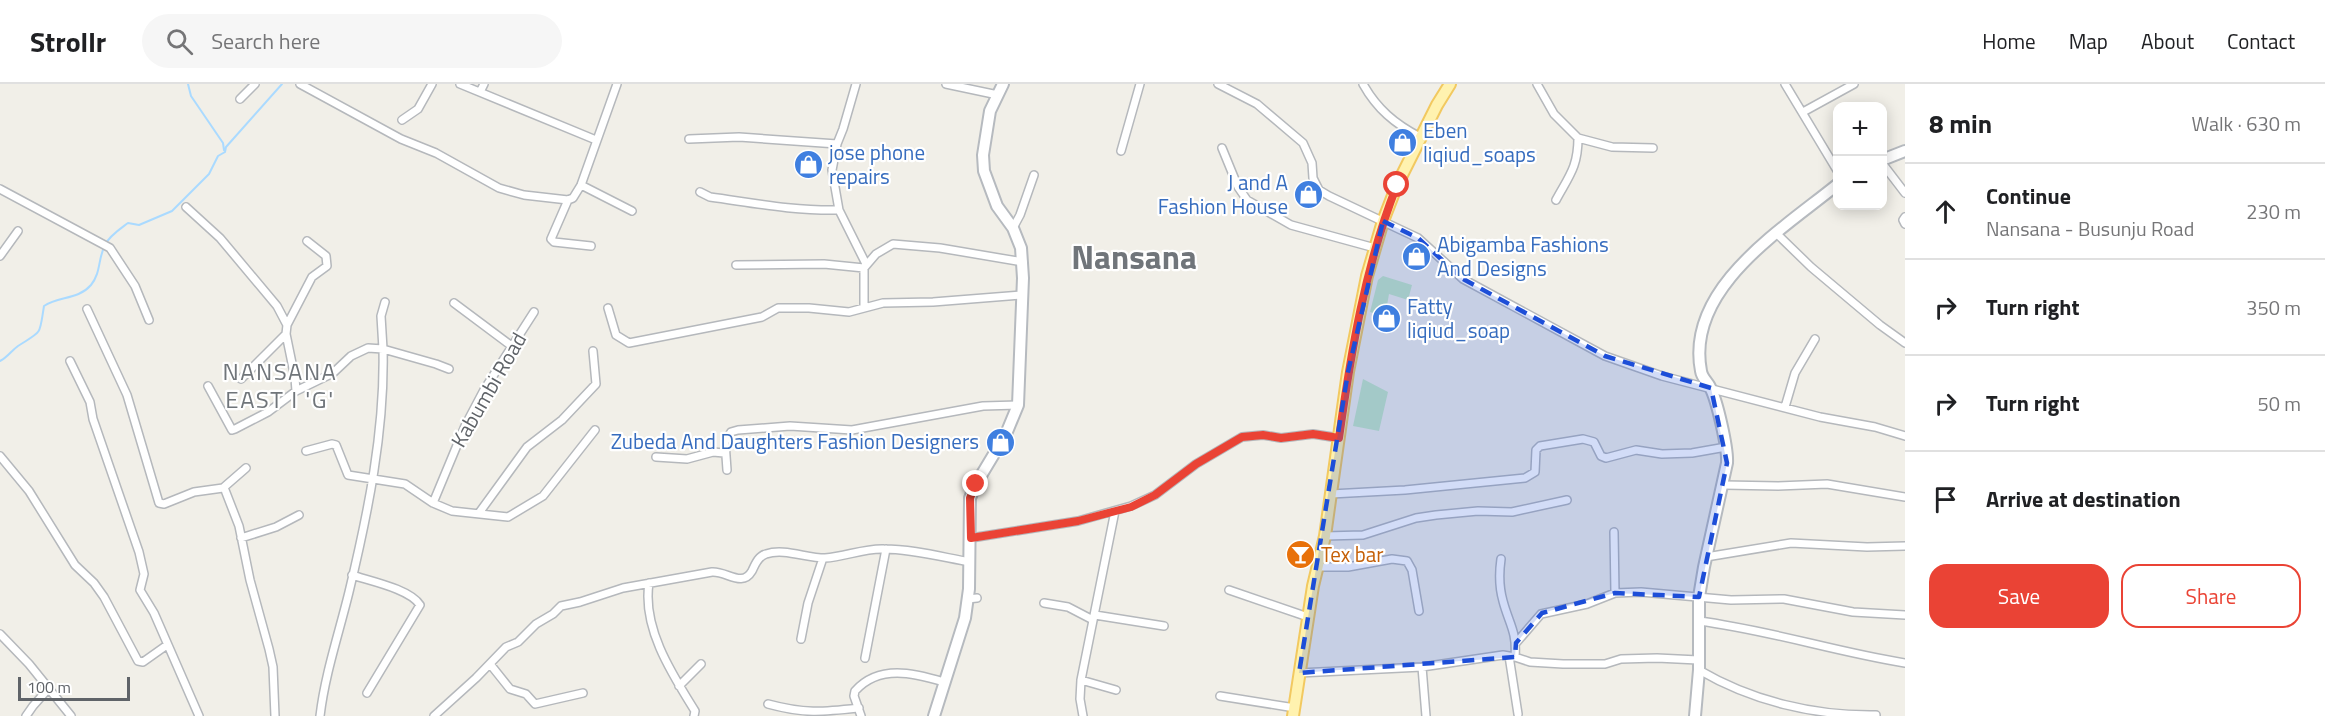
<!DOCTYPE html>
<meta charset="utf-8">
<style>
body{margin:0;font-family:"Titillium Web",sans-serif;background:#f6f6f6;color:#202124}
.controls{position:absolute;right:18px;top:18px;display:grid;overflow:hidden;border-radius:12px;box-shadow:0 3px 15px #0003}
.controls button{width:54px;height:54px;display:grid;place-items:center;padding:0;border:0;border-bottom:2px solid #e0e0e0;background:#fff;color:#202124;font:30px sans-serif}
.scale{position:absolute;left:18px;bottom:15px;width:112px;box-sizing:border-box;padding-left:6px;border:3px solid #5f6368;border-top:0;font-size:16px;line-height:21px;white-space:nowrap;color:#5f6368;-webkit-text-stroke:4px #fff;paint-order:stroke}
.stop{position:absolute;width:18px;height:18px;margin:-14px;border:4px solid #ea4335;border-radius:50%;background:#fff}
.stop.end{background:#ea4335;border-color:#fff;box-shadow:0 2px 6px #0008}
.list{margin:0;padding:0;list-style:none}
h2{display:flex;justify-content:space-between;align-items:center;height:78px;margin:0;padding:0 24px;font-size:26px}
h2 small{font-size:20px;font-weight:400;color:#757577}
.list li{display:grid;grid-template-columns:39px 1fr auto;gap:18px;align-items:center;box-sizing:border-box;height:96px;padding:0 24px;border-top:2px solid #e0e0e0}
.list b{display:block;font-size:22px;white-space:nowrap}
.list p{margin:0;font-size:20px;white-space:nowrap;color:#757577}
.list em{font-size:20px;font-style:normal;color:#757577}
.actions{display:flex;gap:12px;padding:18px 24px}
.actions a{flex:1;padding:14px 0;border:2px solid #ea4335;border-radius:18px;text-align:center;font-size:21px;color:#ea4335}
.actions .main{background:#ea4335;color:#fff}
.icon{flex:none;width:33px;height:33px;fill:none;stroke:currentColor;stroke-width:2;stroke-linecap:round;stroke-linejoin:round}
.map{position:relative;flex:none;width:1905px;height:632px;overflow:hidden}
header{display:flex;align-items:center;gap:36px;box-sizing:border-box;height:84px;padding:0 30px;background:#fff;border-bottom:2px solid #e0e0e0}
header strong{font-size:28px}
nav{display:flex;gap:33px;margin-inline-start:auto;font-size:21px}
.search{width:420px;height:54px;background:#f6f6f6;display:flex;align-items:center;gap:15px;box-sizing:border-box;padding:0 21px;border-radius:33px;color:#757577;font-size:22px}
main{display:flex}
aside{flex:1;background:#fff}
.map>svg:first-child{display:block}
.green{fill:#c5e8c5}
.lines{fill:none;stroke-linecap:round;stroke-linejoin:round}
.stream{stroke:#aadaff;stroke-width:2}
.street-casing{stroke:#b5b8bc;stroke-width:10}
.secondary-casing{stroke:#b6babf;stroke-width:14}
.primary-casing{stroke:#f2c960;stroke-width:14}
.street{stroke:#fff;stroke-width:7}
.secondary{stroke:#fff;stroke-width:10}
.primary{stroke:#fff2af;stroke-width:10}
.route{stroke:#ea4335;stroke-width:8}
.marked{fill:#1d4ed8;fill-opacity:0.2;stroke:#1d4ed8;stroke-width:4.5;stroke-dasharray:12 8;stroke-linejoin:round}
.labels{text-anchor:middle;stroke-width:4.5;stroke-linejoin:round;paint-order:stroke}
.shop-label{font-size:21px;fill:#366cbe;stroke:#fff;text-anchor:start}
.street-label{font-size:21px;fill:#5f6368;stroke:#fff}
.food-label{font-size:21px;fill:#c56008;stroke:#fff;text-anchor:start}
.quarter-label{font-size:24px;letter-spacing:1.5px;fill:#70757a;stroke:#fff}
.town-label{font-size:33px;font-weight:bold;fill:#70757a;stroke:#fff}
</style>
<header>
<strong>Strollr</strong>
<div class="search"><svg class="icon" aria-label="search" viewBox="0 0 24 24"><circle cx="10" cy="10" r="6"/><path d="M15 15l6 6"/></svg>Search here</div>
<nav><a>Home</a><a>Map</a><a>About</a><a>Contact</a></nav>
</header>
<main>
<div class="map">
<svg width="1905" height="632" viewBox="0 0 1905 632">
<rect width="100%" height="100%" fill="#f1efe8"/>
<path class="green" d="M1383,192L1412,201L1408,216L1389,210L1385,233L1370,228L1378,196Z
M1363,295L1388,308L1379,347L1353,342Z"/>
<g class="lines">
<path class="stream" d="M188,0L191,12L223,59L224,66
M0,277C8,273 11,267 18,262C43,246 39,252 44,222C59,212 78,216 91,201C101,189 98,174 105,161C109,152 120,145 128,139L139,141L172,127L209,90L218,72L225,68L226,63L282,0"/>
<defs>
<path id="street" d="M300,0L401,55L436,69L499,104L524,111L568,116L573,114L581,101L617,0
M460,0L596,56
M856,0L843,45L837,60L832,86L839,126L866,180
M946,0L998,11
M1218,0L1257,20L1303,59L1312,79L1313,94L1319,106L1329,112L1418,154L1463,195L1605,272L1662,292L1820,333L1875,343L1905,352
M1363,0C1377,25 1395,40 1420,53
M1537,0L1554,30L1578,54C1578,83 1569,92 1556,116
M1785,0L1838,88
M480,8L484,0
M240,15L255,0
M1803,28L1854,0
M402,36L418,25L432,0
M1578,54L1612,63L1653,64
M689,55L739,53L837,60
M1222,64L1238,103L1247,116L1291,141L1375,164
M1121,67L1140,0
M1882,79L1905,109
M581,101L632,127
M0,105L110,164L135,202L149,236
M700,108L710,113C754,119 794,127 839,126
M568,116L551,155L554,158L591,162
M186,123L220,154L277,222L287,241L286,250L295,294L296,307
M1905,133L1903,136L1905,140
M1013,144L1020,131L1034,91
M1776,149L1811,183L1880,241L1905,259
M0,172L18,147
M736,181L824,180L864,184
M385,218L381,232L383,265L436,280L449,285
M454,219L513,263
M864,223V184L876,170L893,160L940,164L1023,178
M608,224L616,251L629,259L762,233L778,224H809L849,228L883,219L933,218L1022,211
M87,225L127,311L159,419L164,420L194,408L223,404L225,406L239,442L250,496L269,565L273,583L275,632
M287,241L312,193L327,182L326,172L307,157
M70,277L90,318L93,335L139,468L144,490L140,506L154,529L199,632
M241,295L286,250
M208,302L232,346L235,345L268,328L296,307L333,289L351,272L368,264L383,265C385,346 368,429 349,508C339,549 325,590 320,632
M1785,323L1795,289L1815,255
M306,367L332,360L336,361L348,391L405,400L433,419L452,427L508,433L543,412L595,346
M0,372L29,407L75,481L94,499L104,513L138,577L143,578L167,561
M656,373L687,375L713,368L724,369
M727,386L725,358L731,348L738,346L790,342L852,346L983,322L1018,321
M1724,401L1778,402L1827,400L1905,413
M223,404L246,384
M1331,410L1405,406L1525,394L1535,388L1536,366L1540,362L1583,355L1594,358L1601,372L1606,374L1636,366L1662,370L1692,369L1726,363
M433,419L465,342L484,306L534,228
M479,429L527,363L562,336L596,300L593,267
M1614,448L1615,509
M1325,452L1363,451L1416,434L1436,431L1478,427L1512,428L1567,416
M241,454L276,443L299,431
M971,454L1078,437L1131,422L1155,411L1196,380L1242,353L1263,351L1281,354L1313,350L1339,354
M1706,473L1791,459L1867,463L1905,462
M1501,475C1499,489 1499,503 1503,517C1509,540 1517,547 1515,573
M1318,483H1348L1392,475L1407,477L1412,486L1419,527
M352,491C370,497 410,505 420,521L367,609
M649,499C642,544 672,590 695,627L694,632
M1229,506L1308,533
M967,515L977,514
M1044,519L1068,523L1093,536
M1095,531L1164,542
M1699,537C1769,546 1836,568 1905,579
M0,550L29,580L71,632
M801,555L808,519L823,474
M1516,559L1541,530L1587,520L1615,509L1641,508L1731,516L1784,515L1853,528L1905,531
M1509,572L1518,630
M865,574L886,465
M490,580L510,605L526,610L535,620L583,609
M1422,583L1426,632
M1699,586C1752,617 1814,632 1876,631
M1299,589L1422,583L1503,571L1515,573L1530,578L1563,580H1605L1621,575L1657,574L1698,576
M1081,596L1116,606
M679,602L701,580
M1220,612L1295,624
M768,620C805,630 822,628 859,624
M26,632L33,622L49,604
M434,632L476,594L506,563L518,558L536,540L553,530L561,522L580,518L623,504L712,488C727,487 742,504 752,487C755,481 758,472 766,470C784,464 806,474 825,474C845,473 864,464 884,465C912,465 942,473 970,478
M861,632L854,612L855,607C879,580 914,589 944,598
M1083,632L1080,615L1081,596L1115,427"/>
<path id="secondary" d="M1882,76L1905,67
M934,632L965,534L969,505L970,414L976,400L1006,350L1018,321L1023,194L1021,164L1013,144L997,122L984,87L983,71L990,27L1003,0
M1695,632L1699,586V513L1704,483L1727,379C1728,364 1717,316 1710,303C1707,297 1702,294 1701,287C1685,204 1783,145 1838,100"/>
<path id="primary" d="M1293,632L1313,502L1325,452L1348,288L1367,192L1383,137L1397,101L1437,21L1450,0"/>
</defs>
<use href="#street" class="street-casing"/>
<use href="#secondary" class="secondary-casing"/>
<use href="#primary" class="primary-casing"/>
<use href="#street" class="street"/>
<use href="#secondary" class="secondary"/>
<use href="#primary" class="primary"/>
</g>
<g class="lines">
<path class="route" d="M976,400L970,414L971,454L1078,437L1131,423L1155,411L1196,380L1242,353L1263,351L1281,354L1313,350L1339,354C1351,268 1365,182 1397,101"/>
</g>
<path class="marked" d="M1383,137L1418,154L1463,195L1605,272L1711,304L1727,379L1699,513L1615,509L1542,529L1516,559L1515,573L1299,589L1348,288Z"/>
<defs>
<symbol id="shop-disc" viewBox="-11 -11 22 22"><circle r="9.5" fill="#3f7fe0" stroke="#fff"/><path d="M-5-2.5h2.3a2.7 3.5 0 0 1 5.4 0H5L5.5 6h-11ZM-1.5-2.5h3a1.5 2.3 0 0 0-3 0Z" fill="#fff"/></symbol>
<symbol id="bar-disc" viewBox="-11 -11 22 22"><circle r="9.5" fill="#e8710a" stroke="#fff"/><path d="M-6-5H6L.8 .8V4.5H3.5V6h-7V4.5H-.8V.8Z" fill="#fff"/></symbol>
</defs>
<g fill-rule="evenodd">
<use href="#shop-disc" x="1386" y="42" width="33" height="33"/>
<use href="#shop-disc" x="792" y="64" width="33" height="33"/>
<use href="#shop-disc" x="1292" y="94" width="33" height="33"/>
<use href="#shop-disc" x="1400" y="156" width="33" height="33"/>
<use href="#shop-disc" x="1370" y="218" width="33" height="33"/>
<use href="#shop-disc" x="984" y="342" width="33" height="33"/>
<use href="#bar-disc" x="1284" y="454" width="33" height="33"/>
</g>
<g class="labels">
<g class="shop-label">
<text x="1423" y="54">Eben<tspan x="1423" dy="24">liqiud_soaps</tspan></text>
<text x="829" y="76">jose phone<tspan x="829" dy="24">repairs</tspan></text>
<text x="1288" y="106" text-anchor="end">J and A<tspan x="1288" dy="24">Fashion House</tspan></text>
<text x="1437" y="168">Abigamba Fashions<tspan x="1437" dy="24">And Designs</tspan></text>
<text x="1407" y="230">Fatty<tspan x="1407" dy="24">liqiud_soap</tspan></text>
<text x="979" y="365" text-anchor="end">Zubeda And Daughters Fashion Designers</text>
</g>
<g class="street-label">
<text transform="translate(489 306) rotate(-60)" y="7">Kabumbi Road</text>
</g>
<g class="food-label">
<text x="1321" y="478">Tex bar</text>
</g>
<g class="quarter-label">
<text x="280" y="296">NANSANA<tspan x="280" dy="28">EAST I 'G'</tspan></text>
</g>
<g class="town-label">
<text x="1134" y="185">Nansana</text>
</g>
</g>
</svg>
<div class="controls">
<button>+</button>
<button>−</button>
</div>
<div class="scale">100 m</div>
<div class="stop" style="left:1397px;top:101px"></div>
<div class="stop end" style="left:976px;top:400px"></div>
</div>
<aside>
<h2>8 min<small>Walk · 630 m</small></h2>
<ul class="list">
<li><svg class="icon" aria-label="ahead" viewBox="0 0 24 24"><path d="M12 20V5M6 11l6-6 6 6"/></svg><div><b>Continue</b><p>Nansana - Busunju Road</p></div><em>230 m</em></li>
<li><svg class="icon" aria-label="right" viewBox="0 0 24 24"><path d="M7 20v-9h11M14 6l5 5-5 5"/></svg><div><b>Turn right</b></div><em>350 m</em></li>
<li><svg class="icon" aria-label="right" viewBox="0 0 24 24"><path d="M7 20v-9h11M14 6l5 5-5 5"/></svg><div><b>Turn right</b></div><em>50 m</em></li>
<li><svg class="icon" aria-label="arrive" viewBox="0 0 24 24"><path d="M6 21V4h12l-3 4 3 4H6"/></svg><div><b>Arrive at destination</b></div></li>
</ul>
<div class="actions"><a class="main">Save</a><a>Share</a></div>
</aside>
</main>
